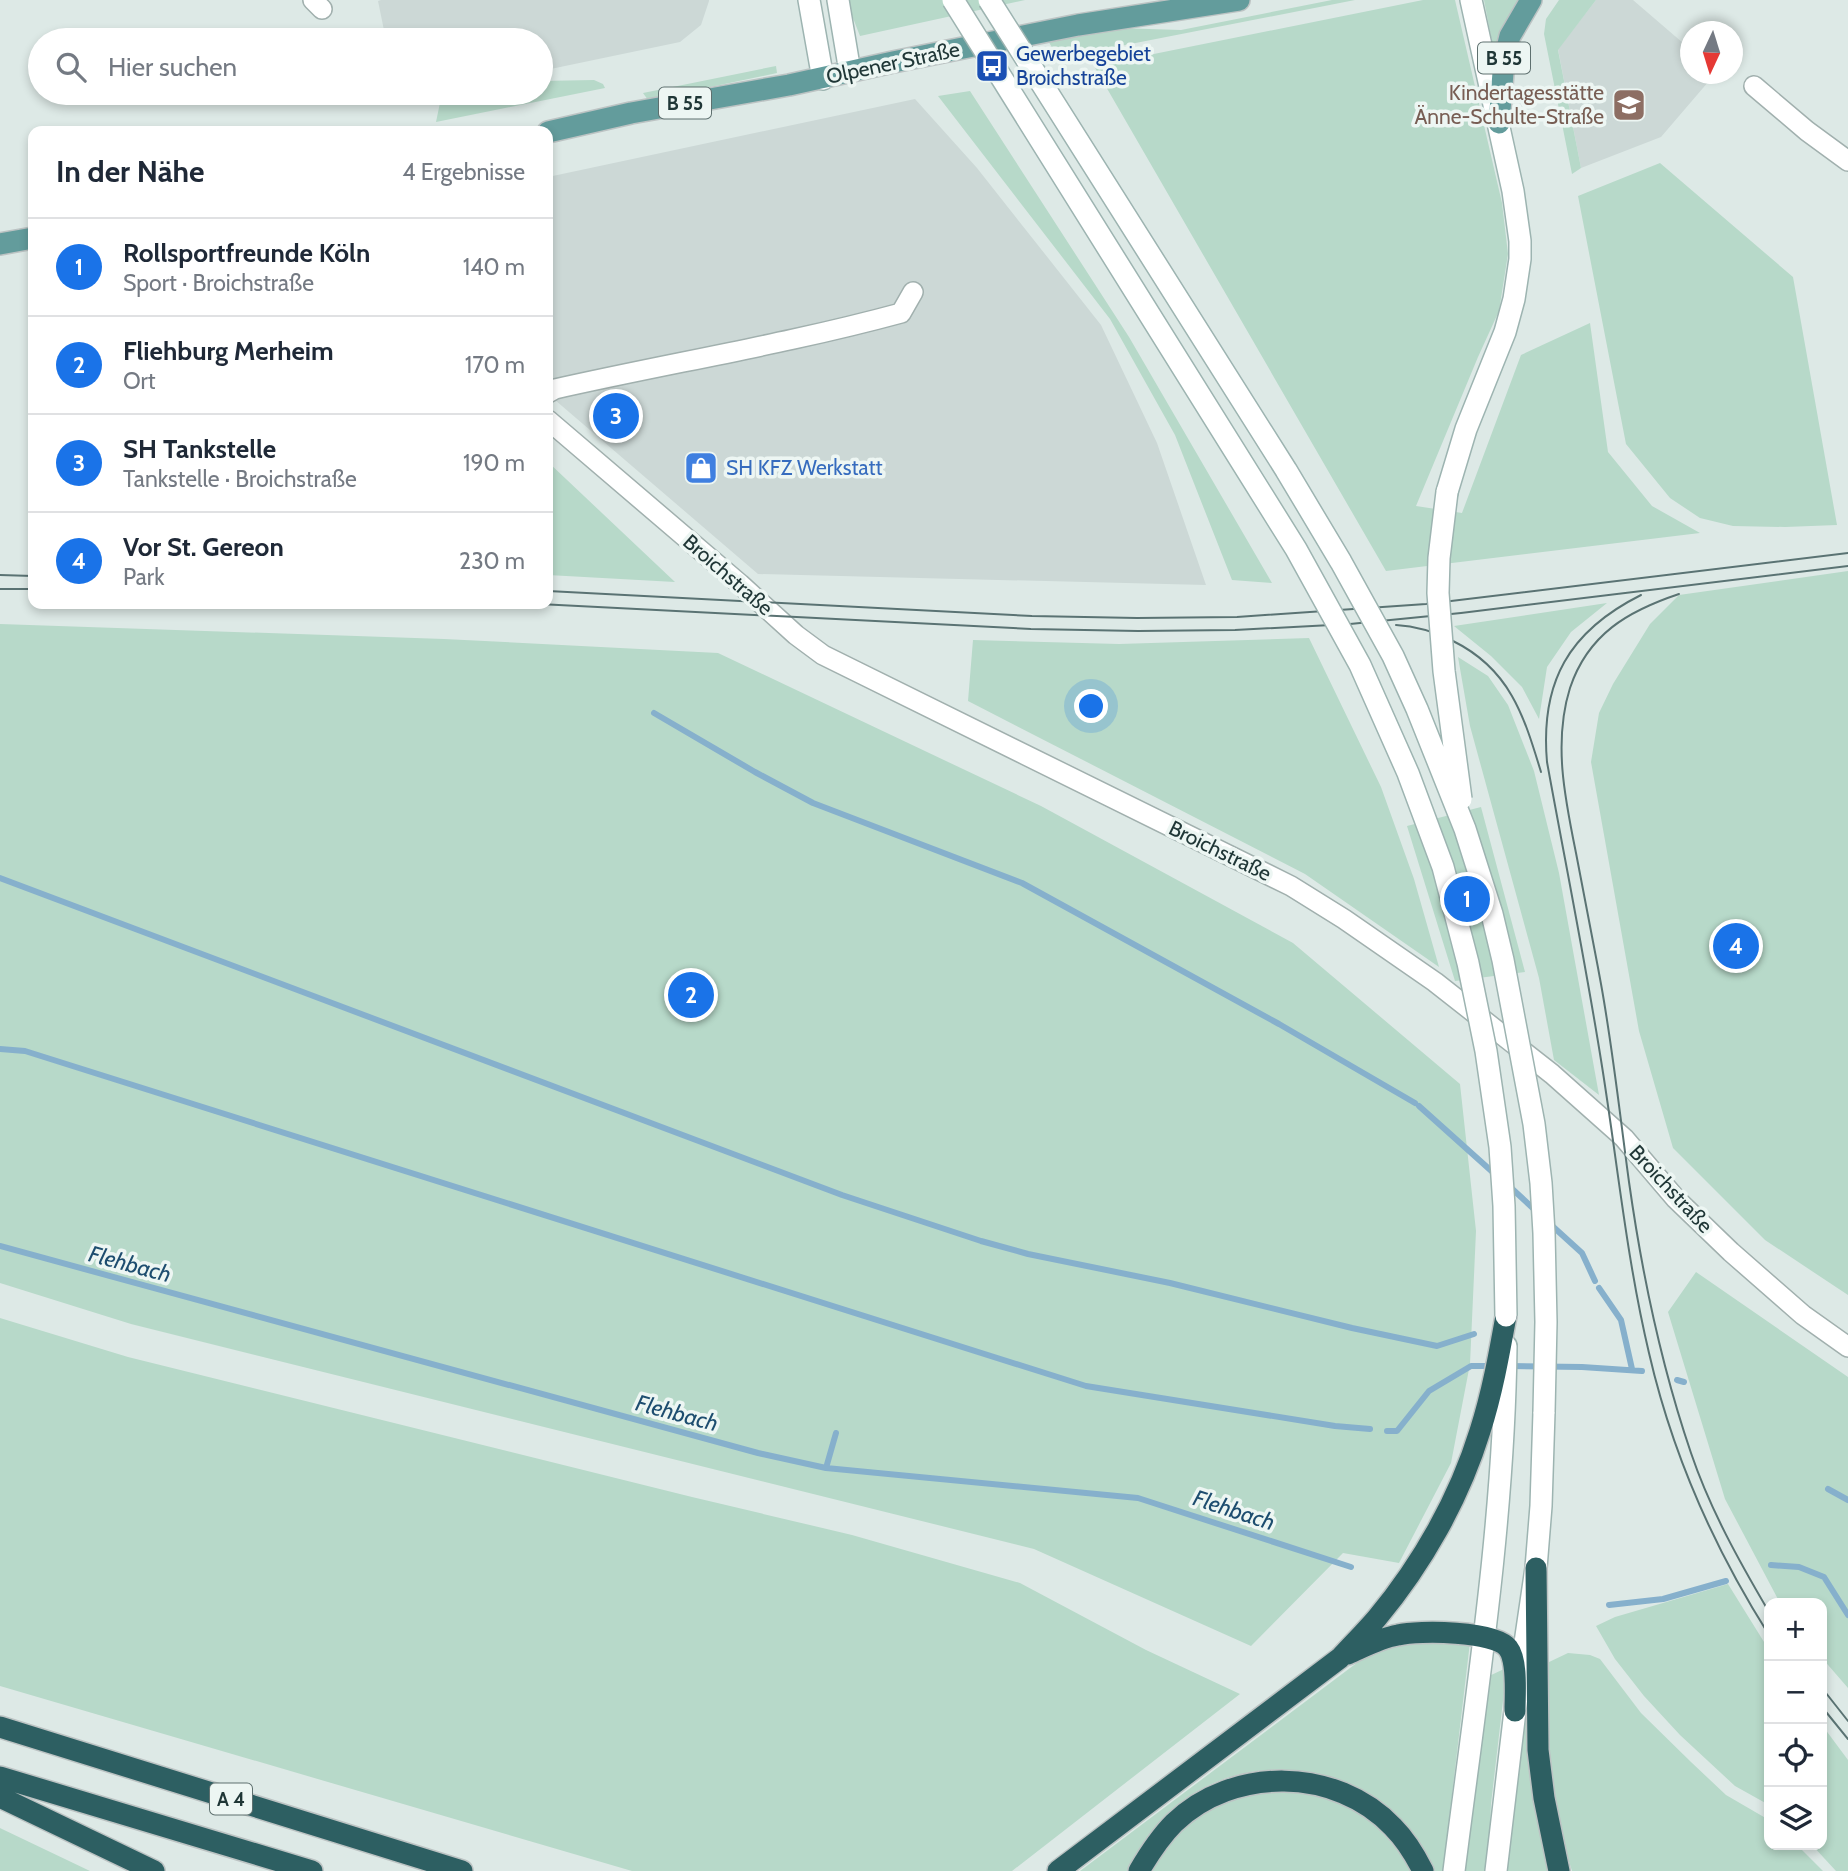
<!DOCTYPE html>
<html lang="de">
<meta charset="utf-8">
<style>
body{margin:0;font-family:Cabin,sans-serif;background:#f2f2f3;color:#1f2937}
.controls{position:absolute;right:21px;bottom:21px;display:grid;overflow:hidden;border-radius:14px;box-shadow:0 4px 10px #0003}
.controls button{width:63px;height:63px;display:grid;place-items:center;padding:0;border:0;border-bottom:2px solid #e0e1e3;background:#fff;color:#1f2937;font:35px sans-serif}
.compass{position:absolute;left:1680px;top:21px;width:63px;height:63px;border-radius:50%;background:#fff;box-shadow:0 4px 10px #0003;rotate:184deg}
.you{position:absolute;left:1092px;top:707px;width:24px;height:24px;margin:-18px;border:5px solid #fff;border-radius:50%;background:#1a73e8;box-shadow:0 0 0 10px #1a73e833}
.badge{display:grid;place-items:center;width:46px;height:46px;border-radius:50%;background:#1a73e8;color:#fff;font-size:23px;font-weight:700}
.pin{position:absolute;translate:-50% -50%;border:4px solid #fff;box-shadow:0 2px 7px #0006}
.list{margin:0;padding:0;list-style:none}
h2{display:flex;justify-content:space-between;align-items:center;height:91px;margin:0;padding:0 28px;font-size:30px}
h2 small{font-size:23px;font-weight:400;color:#747a83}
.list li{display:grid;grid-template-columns:46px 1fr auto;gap:21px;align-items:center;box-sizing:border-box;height:98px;padding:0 28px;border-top:2px solid #e0e1e3}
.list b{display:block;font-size:26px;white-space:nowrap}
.list p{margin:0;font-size:23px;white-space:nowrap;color:#747a83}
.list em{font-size:23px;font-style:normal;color:#747a83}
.icon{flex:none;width:38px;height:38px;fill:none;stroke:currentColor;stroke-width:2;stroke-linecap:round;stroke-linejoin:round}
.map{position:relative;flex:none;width:1848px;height:1871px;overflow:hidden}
.search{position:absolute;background:#fff;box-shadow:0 4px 10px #0003;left:28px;top:28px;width:525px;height:77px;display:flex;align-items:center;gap:18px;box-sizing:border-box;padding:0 24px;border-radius:38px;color:#747a83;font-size:26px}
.panel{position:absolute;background:#fff;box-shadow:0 4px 10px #0003;left:28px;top:126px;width:525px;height:483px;border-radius:14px}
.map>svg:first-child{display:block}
.built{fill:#ccd8d6}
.green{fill:#b7d9c9}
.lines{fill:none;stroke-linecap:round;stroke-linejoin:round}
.stream{stroke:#86b0cc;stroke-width:6}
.street-casing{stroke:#a1b0ae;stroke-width:22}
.secondary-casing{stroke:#9db4b1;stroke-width:24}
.primary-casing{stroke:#bcc3c3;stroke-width:24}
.highway-casing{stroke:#bcc3c3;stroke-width:24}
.street{stroke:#fff;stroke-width:19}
.secondary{stroke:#fff;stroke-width:21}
.primary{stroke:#639c9c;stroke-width:21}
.highway{stroke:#2d5f62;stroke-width:21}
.tram{stroke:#5a7373;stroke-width:2}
.secondary-bridge-casing{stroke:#9db4b1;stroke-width:24;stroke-linecap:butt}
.secondary-bridge{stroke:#fff;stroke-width:21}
.labels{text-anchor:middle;stroke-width:7;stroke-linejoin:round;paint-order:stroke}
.shield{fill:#edf6f3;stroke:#5e706f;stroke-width:2}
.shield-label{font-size:19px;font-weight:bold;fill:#203737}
.transit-label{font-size:21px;fill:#164399;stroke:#edf6f3;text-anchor:start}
.street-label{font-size:21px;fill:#203737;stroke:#edf6f3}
.education-label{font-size:21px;fill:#785e54;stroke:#edf6f3;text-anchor:end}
.shop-label{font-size:21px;fill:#366cbe;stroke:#edf6f3;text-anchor:start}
.water-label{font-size:23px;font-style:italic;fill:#1d4d6f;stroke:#edf6f3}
</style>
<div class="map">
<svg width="1848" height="1871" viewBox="0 0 1848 1871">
<rect width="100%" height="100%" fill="#dde9e6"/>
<path class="built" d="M381,0H709V1L701,25L680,42L541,71V40H386L378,1Z
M1596,0H1633L1690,49V74H1715L1661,137L1581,168L1558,49Z
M915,99L977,168L1101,325L1157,443L1206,585L758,574L548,394V177Z"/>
<path class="green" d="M846,0H1025L860,36Z
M1332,0H1355L1059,58L1048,41L1117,28L1181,30Z
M1423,0H1455L1502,203L1508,254L1499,311L1478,357L1416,506L1462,513L1521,355L1590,323L1608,452L1652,506L1700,533L1386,571L1094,66Z
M1484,0H1523L1500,44L1496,45L1492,42Z
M1559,0H1596L1558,50L1581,168L1572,174L1544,34L1546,19Z
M776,66L777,73L648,100L643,93Z
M594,80L603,84L605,88L436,122L441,98L472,93H541V81Z
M970,91L1129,337L1272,583L1232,580L1175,435L1110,319L938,96Z
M1660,163L1793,277L1837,525L1785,527L1733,526L1700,518L1670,498L1626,444L1578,196Z
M548,462L675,582L548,575Z
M1848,571V1295L1765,1240L1673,1148L1639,1031L1591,762L1599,713L1613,684L1650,624L1679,595Z
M1607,603L1571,632L1547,667L1539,719L1522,687L1491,656L1454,626Z
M0,624L444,639L718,653L1041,806L1293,943L1460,1084L1476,1231L1470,1364L1451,1463L1399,1563L1343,1553L1251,1646L1034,1549L131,1324L0,1283Z
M1309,638L1381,787L1414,879L1439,967L1305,874L968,701L973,640L1119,644Z
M1458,657L1488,676L1508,705L1534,771L1559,873L1599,1095L1554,1060L1539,978L1470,726Z
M1481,807L1525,972L1455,981L1407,826Z
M1696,1272L1848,1377V1688L1822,1658V1603H1780L1725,1499L1668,1312Z
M0,1318L128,1357L692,1497L852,1535L1020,1583L1146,1650L1240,1694L1012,1871H632L0,1686Z
M1728,1584L1769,1650V1805L1735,1786L1680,1735L1644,1696L1615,1659L1596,1626L1615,1617Z
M1470,1642L1443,1871H1433C1421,1845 1406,1821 1383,1804C1314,1751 1207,1759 1153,1830C1143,1843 1136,1857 1129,1871H1080L1366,1656L1404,1643Z
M1568,1653L1590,1655L1600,1659L1641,1713L1691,1762L1726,1795L1769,1820V1845H1797L1823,1871H1572L1558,1826L1551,1776L1546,1730L1547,1663Z
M1504,1669L1506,1675L1491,1804L1488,1871H1464L1487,1677Z
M1527,1699L1552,1871H1506Z
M1822,1725L1848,1760V1871H1836L1812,1845H1822Z
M1275,1791C1288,1792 1301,1792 1314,1794C1358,1805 1389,1833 1411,1871H1152C1177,1820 1221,1798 1275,1791Z
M0,1828L2,1829L90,1871H0Z"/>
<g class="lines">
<path class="stream" d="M654,713L755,772L813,803L1022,883L1279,1024L1415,1103
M0,878L842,1195L981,1241L1028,1254L1170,1283L1352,1328L1437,1346L1474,1334
M0,1049L25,1051L1086,1386L1335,1426L1370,1429
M1419,1106L1497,1176
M1508,1185L1536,1211
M1549,1223L1582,1253L1595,1281
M0,1246L758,1453L826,1468L1138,1498L1351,1567
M1599,1288L1621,1320L1632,1369
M1508,1366L1582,1367L1642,1371
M1677,1380L1684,1382
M1387,1431H1397L1429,1391L1471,1366H1494
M826,1468L836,1433
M1828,1489L1848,1500
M1771,1565L1799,1567L1824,1577L1848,1615
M1609,1605L1663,1599L1726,1581"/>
<defs>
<path id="street" d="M313,0L322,9
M1754,86L1807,131L1848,161
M548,393L555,389C670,363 787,344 901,313L913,292
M548,420L740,584L796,635L823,655L1291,886L1344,919L1435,982L1552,1074L1624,1138L1676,1199L1731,1252L1803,1315L1848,1347"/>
<path id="secondary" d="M809,0L823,79
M838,0L850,72
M1447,492L1466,429L1505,332L1514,299L1520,259V241L1513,191L1471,0
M1454,1871C1476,1697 1504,1522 1506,1346
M1496,1871L1515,1711L1536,1568L1541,1506L1544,1412"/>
<path id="primary" d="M1499,123L1504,60L1510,36L1531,0
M548,132L631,113L789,85L893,62L1078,25L1239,0
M0,244L33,238"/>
<path id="highway" d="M1536,1568L1538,1750L1544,1798L1559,1871
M1348,1654C1364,1647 1380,1638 1398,1635C1419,1630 1495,1631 1508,1648C1518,1661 1515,1694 1515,1711
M0,1727L462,1871
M0,1777L312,1871
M0,1797L154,1871
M1058,1871L1340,1658C1352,1645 1365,1632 1377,1618C1422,1564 1459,1499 1480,1431C1492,1394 1499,1355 1506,1316
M1139,1871C1149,1854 1160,1837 1174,1823C1233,1766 1336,1767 1393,1827C1406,1840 1415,1855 1423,1871"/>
</defs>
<use href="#street" class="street-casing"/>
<use href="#secondary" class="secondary-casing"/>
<use href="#primary" class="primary-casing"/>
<use href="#highway" class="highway-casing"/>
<use href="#street" class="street"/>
<use href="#secondary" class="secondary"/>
<use href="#primary" class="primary"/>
<use href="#highway" class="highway"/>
<path class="tram" d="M0,575L33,576
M0,589H33
M548,591L1032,616L1137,618L1237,617L1426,604L1848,553
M1679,594C1628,611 1588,634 1570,688C1553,742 1565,799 1576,853C1584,896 1593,940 1601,984C1613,1050 1620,1116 1629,1182C1642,1274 1661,1365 1691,1453C1710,1509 1739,1561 1769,1612
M1641,595C1569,631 1540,682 1547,762C1565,861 1585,960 1601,1060C1617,1158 1626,1256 1649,1353C1672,1453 1714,1548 1769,1635
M539,604L1031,629L1138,631L1235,630L1350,624L1461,613L1848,566
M1396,625C1416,626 1435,632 1453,641C1510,669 1524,716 1541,772
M1822,1688L1848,1721
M1822,1707L1848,1739"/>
<defs>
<path id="secondary-bridge" d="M953,0L1296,549L1360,665L1408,773L1443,867L1468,963L1486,1051L1500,1147L1504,1206L1506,1316
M989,0L1286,470L1341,562L1393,656L1417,709L1465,829L1492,914L1503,960L1534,1124L1541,1183L1544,1233L1546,1322L1544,1412
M1447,492L1439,558L1438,593L1444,671L1461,799"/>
</defs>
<use href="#secondary-bridge" class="secondary-bridge-casing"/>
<use href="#secondary-bridge" class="secondary-bridge"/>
</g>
<defs>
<symbol id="bus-square" viewBox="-11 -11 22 22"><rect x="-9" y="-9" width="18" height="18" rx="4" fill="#1a4fb4" stroke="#edf6f3"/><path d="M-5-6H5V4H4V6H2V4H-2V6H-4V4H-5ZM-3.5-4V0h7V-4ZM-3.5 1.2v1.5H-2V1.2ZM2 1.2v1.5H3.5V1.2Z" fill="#fff"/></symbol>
<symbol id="school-square" viewBox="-11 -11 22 22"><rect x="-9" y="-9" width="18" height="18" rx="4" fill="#8d6e63" stroke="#edf6f3"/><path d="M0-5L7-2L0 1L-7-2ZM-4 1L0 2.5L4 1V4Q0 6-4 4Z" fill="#fff"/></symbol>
<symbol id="shop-square" viewBox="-11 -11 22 22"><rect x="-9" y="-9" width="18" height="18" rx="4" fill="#3f7fe0" stroke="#edf6f3"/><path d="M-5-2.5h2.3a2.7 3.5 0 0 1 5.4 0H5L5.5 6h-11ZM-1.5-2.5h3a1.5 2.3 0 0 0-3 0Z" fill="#fff"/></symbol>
</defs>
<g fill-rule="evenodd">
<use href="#bus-square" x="973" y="47" width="38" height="38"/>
<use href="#school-square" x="1610" y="86" width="38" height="38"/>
<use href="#shop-square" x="682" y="449" width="38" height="38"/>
</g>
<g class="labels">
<g class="shield">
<rect x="1478" y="42.5" width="52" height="31" rx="5"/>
<rect x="659" y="87.5" width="52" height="31" rx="5"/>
<rect x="210" y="1783.5" width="42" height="31" rx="5"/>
</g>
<g class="shield-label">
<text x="1504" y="65">B 55</text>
<text x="685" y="110">B 55</text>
<text x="231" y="1806">A 4</text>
</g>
<g class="transit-label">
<text x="1016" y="61">Gewerbegebiet<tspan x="1016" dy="24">Broichstraße</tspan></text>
</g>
<g class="street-label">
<text transform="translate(893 63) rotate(-12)" y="7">Olpener Straße</text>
<text transform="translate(728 575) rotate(41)" y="7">Broichstraße</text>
<text transform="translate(1220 851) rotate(26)" y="7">Broichstraße</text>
<text transform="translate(1671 1189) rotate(47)" y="7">Broichstraße</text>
</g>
<g class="education-label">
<text x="1604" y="100">Kindertagesstätte<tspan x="1604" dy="24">Änne-Schulte-Straße</tspan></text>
</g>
<g class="shop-label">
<text x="726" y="475">SH KFZ Werkstatt</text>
</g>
<g class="water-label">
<text transform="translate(130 1264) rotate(15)" y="8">Flehbach</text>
<text transform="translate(677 1413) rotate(15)" y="8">Flehbach</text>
<text transform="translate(1234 1510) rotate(18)" y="8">Flehbach</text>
</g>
</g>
</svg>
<div class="controls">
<button>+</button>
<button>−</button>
<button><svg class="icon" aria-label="locate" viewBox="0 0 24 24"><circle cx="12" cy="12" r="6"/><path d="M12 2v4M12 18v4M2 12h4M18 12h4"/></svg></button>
<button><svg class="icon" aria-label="layers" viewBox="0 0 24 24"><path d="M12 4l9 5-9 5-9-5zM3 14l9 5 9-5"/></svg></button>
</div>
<svg class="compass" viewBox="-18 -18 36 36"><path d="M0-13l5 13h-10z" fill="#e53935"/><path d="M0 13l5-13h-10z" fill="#747a83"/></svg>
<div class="you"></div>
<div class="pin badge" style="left:1467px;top:899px">1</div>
<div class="pin badge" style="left:691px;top:995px">2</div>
<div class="pin badge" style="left:616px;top:416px">3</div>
<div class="pin badge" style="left:1736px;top:946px">4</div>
<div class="search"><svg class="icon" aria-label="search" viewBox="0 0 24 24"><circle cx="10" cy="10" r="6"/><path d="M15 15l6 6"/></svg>Hier suchen</div>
<section class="panel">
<h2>In der Nähe<small>4 Ergebnisse</small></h2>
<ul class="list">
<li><span class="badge">1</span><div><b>Rollsportfreunde Köln</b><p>Sport · Broichstraße</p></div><em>140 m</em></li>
<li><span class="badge">2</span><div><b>Fliehburg Merheim</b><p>Ort</p></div><em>170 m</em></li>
<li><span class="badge">3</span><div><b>SH Tankstelle</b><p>Tankstelle · Broichstraße</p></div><em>190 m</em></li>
<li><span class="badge">4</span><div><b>Vor St. Gereon</b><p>Park</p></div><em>230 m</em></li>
</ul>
</section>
</div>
